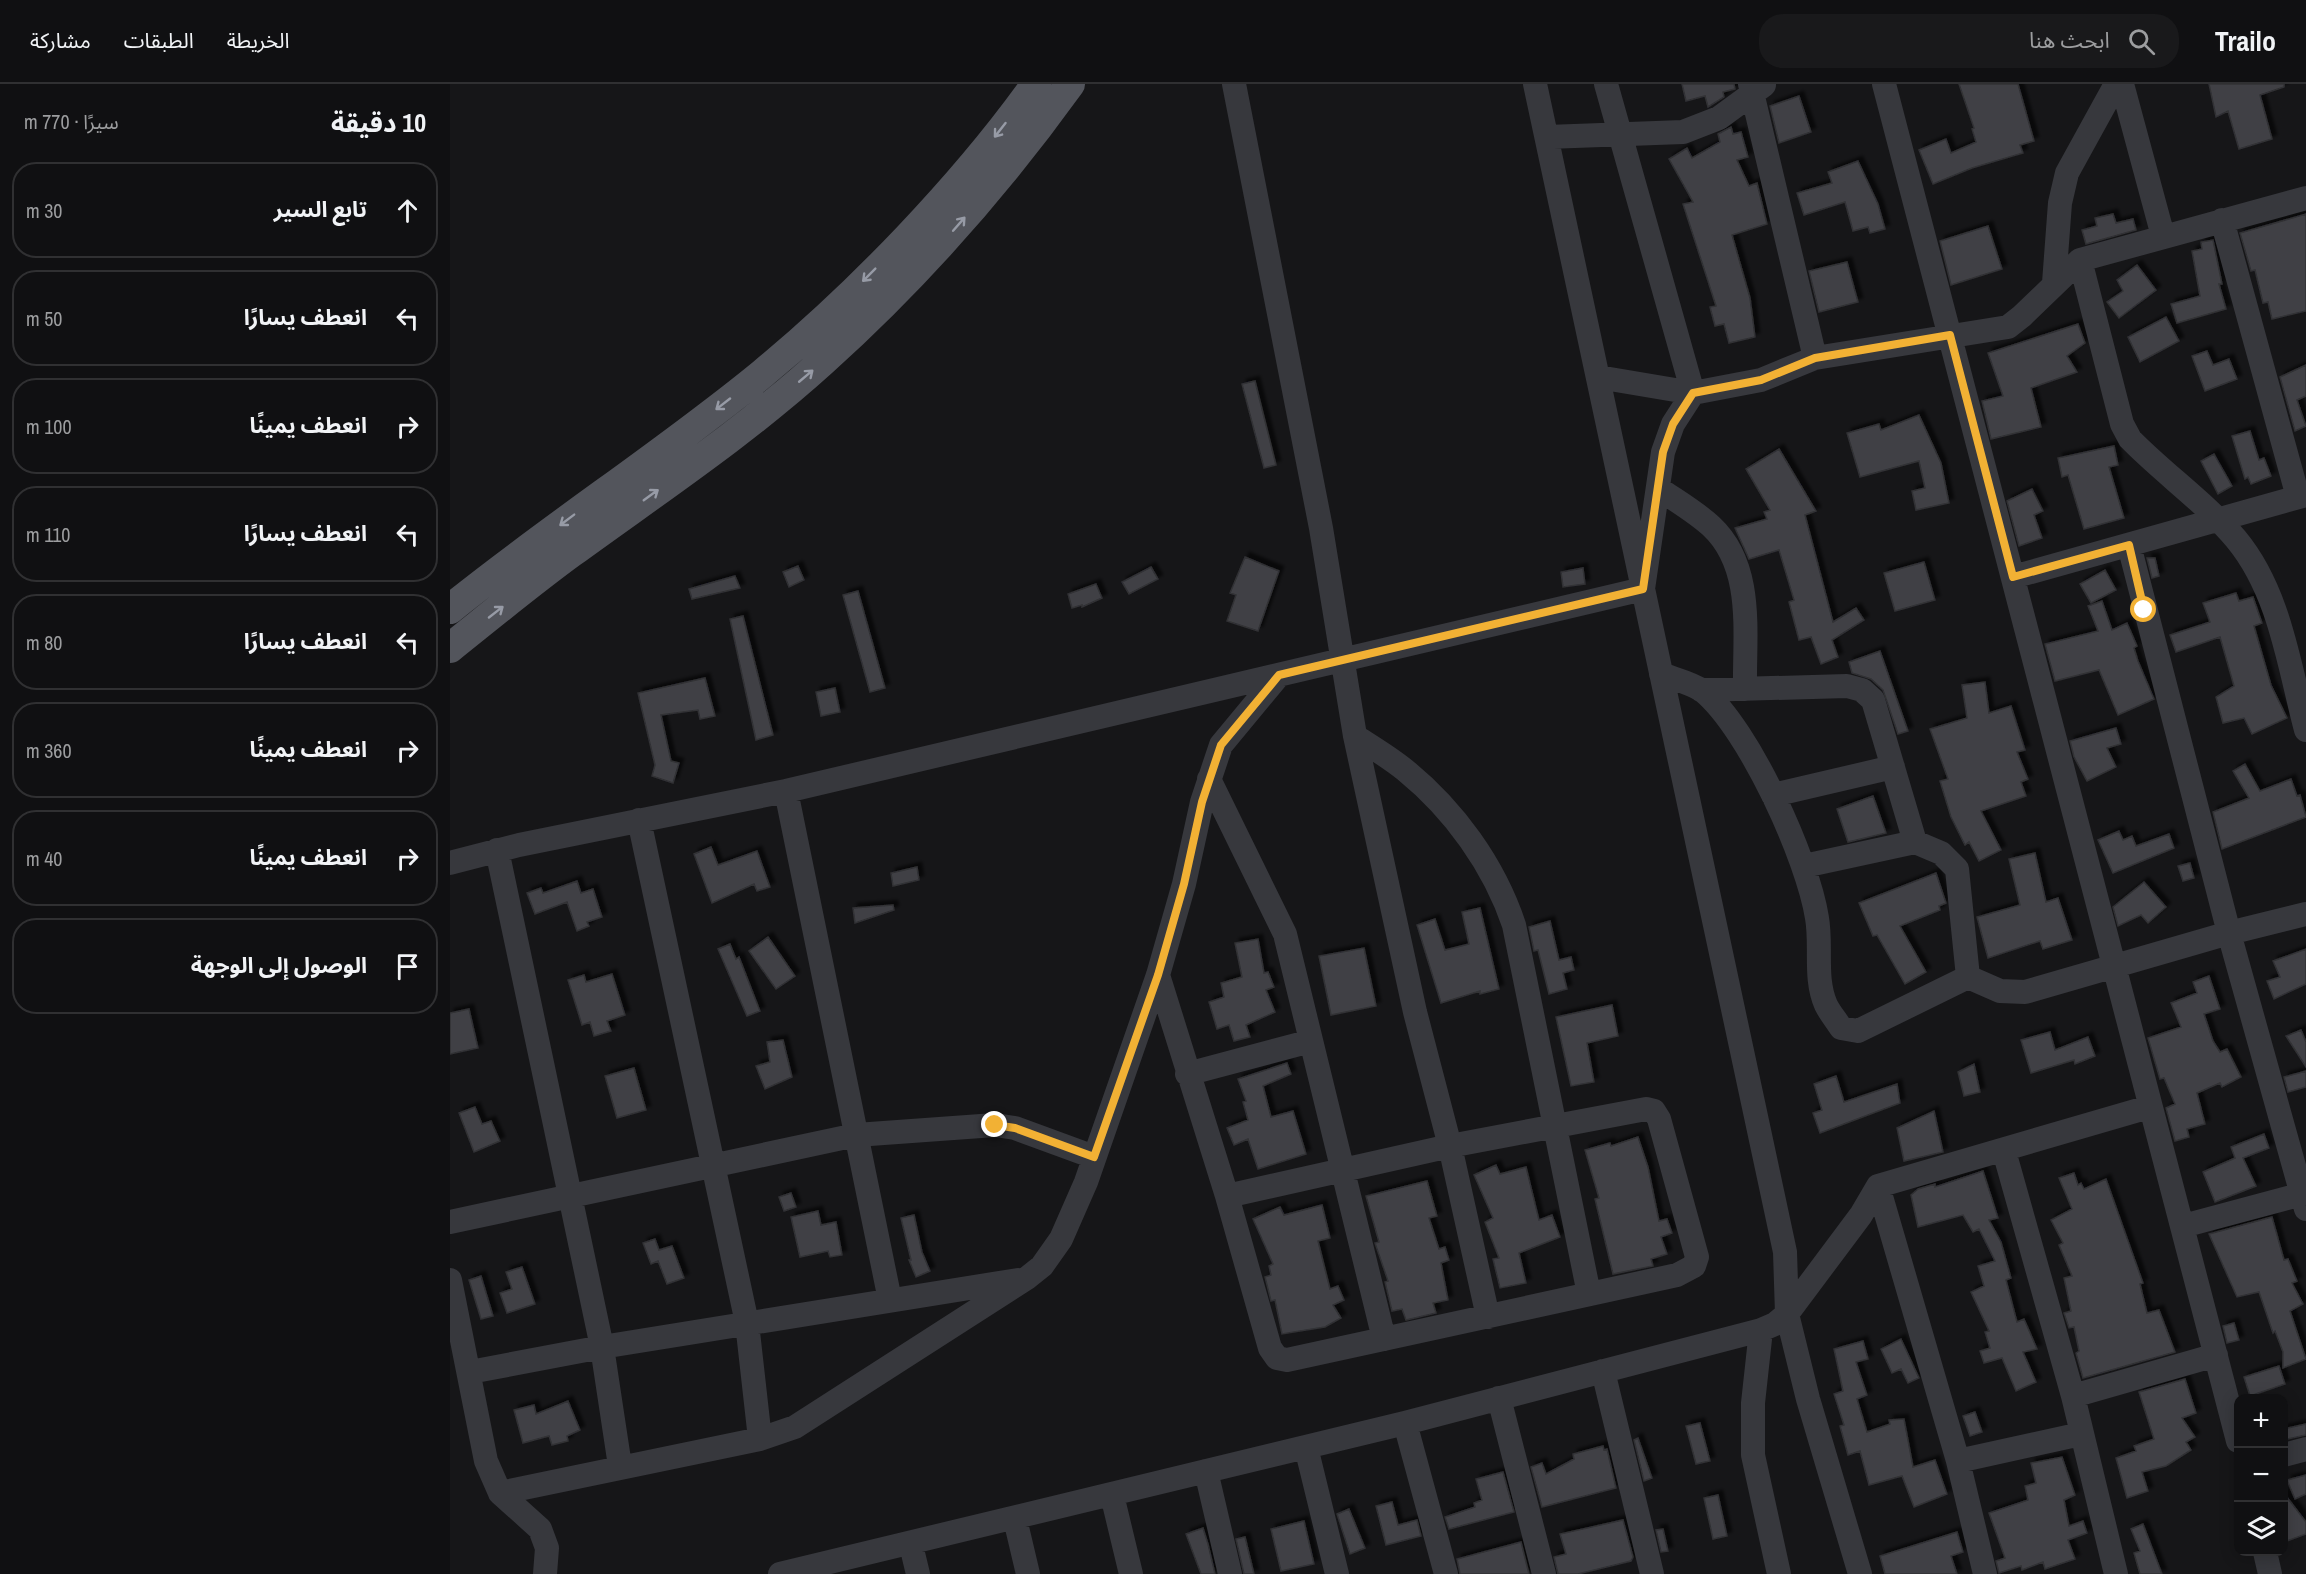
<!DOCTYPE html>
<html lang="ar">
<meta charset="utf-8">
<style>
body{margin:0;font-family:"Archivo Narrow","Noto Sans Arabic",sans-serif;background:#19191b;color:#f1f3f6;direction:rtl}
.controls{position:absolute;right:18px;bottom:18px;display:grid;overflow:hidden;border-radius:12px;box-shadow:0 3px 15px #0003}
.controls button{width:54px;height:54px;display:grid;place-items:center;padding:0;border:0;border-bottom:2px solid #303032;background:#101012;color:#f1f3f6;font:30px sans-serif}
.stop{position:absolute;width:18px;height:18px;margin:-14px;border:4px solid #f2b134;border-radius:50%;background:#fff}
.stop.end{background:#f2b134;border-color:#fff;box-shadow:0 2px 6px #0008}
.list{margin:0;padding:0;list-style:none}
h2{display:flex;justify-content:space-between;align-items:center;height:78px;margin:0;padding:0 24px;font-size:26px}
h2 small{font-size:20px;font-weight:400;color:#9c9d9f}
.list li{display:grid;grid-template-columns:39px 1fr auto;gap:18px;align-items:center;box-sizing:border-box;height:96px;margin:0 12px 12px;padding:0 12px;border:2px solid #303032;border-radius:24px}
.list b{display:block;font-size:22px;white-space:nowrap}
.list em{font-size:20px;font-style:normal;color:#9c9d9f}
.icon{flex:none;width:33px;height:33px;fill:none;stroke:currentColor;stroke-width:2;stroke-linecap:round;stroke-linejoin:round}
.map{position:relative;flex:none;width:1856px;height:1490px;overflow:hidden;direction:ltr}
header{display:flex;align-items:center;gap:36px;box-sizing:border-box;height:84px;padding:0 30px;background:#101012;border-bottom:2px solid #303032}
header strong{font-size:28px}
nav{display:flex;gap:33px;margin-inline-start:auto;font-size:21px}
.search{width:420px;height:54px;background:#19191b;display:flex;align-items:center;gap:15px;box-sizing:border-box;padding:0 21px;border-radius:24px;color:#9c9d9f;font-size:22px}
main{display:flex}
aside{flex:1;background:#101012}
.map>svg:first-child{display:block}
.building{fill:#404145;stroke:#303034;stroke-width:1.5;filter:url(#shadow)}
.lines{fill:none;stroke-linecap:round;stroke-linejoin:round}
.minor{stroke:#37383d;stroke-width:24}
.major{stroke:#53555c;stroke-width:30}
.oneway{stroke:#979ba6}
.route{stroke:#f2b134;stroke-width:8}
</style>
<header>
<strong>Trailo</strong>
<div class="search"><svg class="icon" aria-label="search" viewBox="0 0 24 24"><circle cx="10" cy="10" r="6"/><path d="M15 15l6 6"/></svg>ابحث هنا</div>
<nav><a>الخريطة</a><a>الطبقات</a><a>مشاركة</a></nav>
</header>
<main>
<div class="map">
<svg width="1856" height="1490" viewBox="0 0 1856 1490">
<defs>
<filter id="shadow"><feDropShadow dx="4.5" dy="-4.5" stdDeviation="1.5" flood-color="#0009"/></filter>
</defs>
<rect width="100%" height="100%" fill="#161618"/>
<path class="building" d="M1232,0H1284L1285,5L1273,8L1274,13L1258,23L1255,12L1236,17Z
M1509,0H1568L1584,57L1570,61L1573,69L1522,84L1483,100L1469,66L1496,55L1501,69L1526,58L1522,45L1524,44Z
M1759,0H1834V3L1810,11L1822,55L1789,65L1778,27L1766,33Z
M1349,12L1361,48L1329,59L1320,22Z
M1281,43L1283,50L1291,48L1298,73L1287,76L1299,102L1307,99L1317,140L1282,151L1300,214L1305,253L1279,259L1274,240L1265,242L1260,223L1266,222L1233,120L1243,118L1219,75L1237,64L1242,74L1270,58L1268,50Z
M1408,77L1428,120L1435,145L1420,149L1418,143L1403,147L1395,118L1354,131L1347,109L1382,99L1378,88Z
M1663,130L1666,139L1683,135L1686,146L1636,160L1632,146L1647,142L1645,134Z
M1856,130V227L1822,235L1818,218L1813,219L1805,186L1801,187L1790,149Z
M1538,142L1552,185L1501,201L1490,157Z
M1763,156L1772,200H1769L1776,225L1727,239L1721,220L1750,212L1742,167L1752,165L1751,158Z
M1397,178L1408,218L1369,228L1359,187Z
M1687,181L1706,206L1669,234L1657,218L1673,207L1667,196Z
M1716,233L1729,257L1690,278L1678,253Z
M1628,240L1635,259L1617,272L1627,288L1581,304L1591,343L1541,355L1532,317L1553,312L1538,269Z
M1757,267L1763,281L1779,275L1787,295L1755,307L1742,272Z
M1856,281V312L1847,316L1856,342L1845,347L1830,293Z
M805,297L826,381L814,384L792,300Z
M1469,331L1491,379L1499,419L1466,426L1462,407L1475,404L1469,377L1410,393L1397,349L1429,340L1431,346Z
M1800,347L1809,376L1814,374L1821,392L1801,400L1798,393L1795,395L1782,352Z
M1664,362L1668,381L1659,383L1674,434L1634,445L1618,391L1612,393L1608,374Z
M1329,365L1366,427L1355,431L1383,538L1406,524L1414,536L1382,556L1388,573L1371,580L1361,553L1349,556L1339,518L1344,516L1329,466L1299,475L1285,444L1317,435L1314,428L1320,426L1296,385Z
M1764,370L1782,402L1768,410L1751,377Z
M1582,405L1593,427L1584,431L1592,454L1569,462L1557,417Z
M795,473L829,487L808,547L777,537L786,511L780,509Z
M1697,474H1705L1709,492L1702,494Z
M1474,478L1485,516L1445,527L1434,489Z
M348,482L354,496L339,503L333,488Z
M701,483L708,495L679,510L672,498Z
M1133,484L1135,500L1113,503L1111,488Z
M1655,486L1666,506L1641,519L1630,500Z
M285,492L290,504L242,515L239,505Z
M646,500L652,514L632,523V521L622,524L618,510Z
M408,507L435,604L420,608L393,511Z
M1786,509L1789,517L1803,513L1812,539L1804,542L1821,601L1837,634L1802,650L1794,634L1773,639L1766,613L1784,602L1770,553L1726,568L1720,551L1760,538L1753,519Z
M1652,517L1662,546L1677,539L1687,562L1684,564L1688,577L1704,615L1668,631L1649,586L1605,597L1595,560L1648,547L1638,522Z
M293,532L323,651L306,656L280,535Z
M1430,567L1458,647L1448,650L1433,606L1421,595L1402,589L1399,578Z
M255,594L265,632L250,635L248,626L211,631L221,677L229,679L223,699L202,692L205,681L188,609Z
M1535,598L1539,629L1561,622L1575,666L1567,668L1578,695L1571,698L1576,712L1531,727L1551,766L1529,777L1519,758L1515,761L1501,733L1490,697L1498,695L1480,645L1517,634L1512,601Z
M385,604L390,628L371,632L366,608Z
M1666,644L1671,660L1657,664L1666,683L1637,697L1624,673L1620,657Z
M1795,680L1810,707L1841,695L1847,712L1850,711L1856,733L1772,765L1763,728L1799,714L1783,687Z
M1423,712L1436,749L1398,758L1387,725Z
M1669,747L1673,756L1682,752L1686,762L1719,750L1724,764L1663,789L1648,756Z
M261,763L268,781L307,767L320,803L307,807L304,800L262,819L244,770Z
M1585,769L1596,818L1608,814L1622,856L1593,865L1590,857L1538,874L1527,833L1570,821L1559,775Z
M1740,779L1744,794L1733,797L1728,782Z
M467,783L469,796L443,802L441,789Z
M1486,789L1496,819L1489,822L1490,826L1450,842L1476,888L1455,900L1427,851L1423,852L1409,819Z
M127,797L131,809L143,805L152,833L137,838L139,842L127,847L117,818L85,830L77,809L91,804L93,809Z
M1694,798L1716,823L1698,839L1691,831L1668,842L1663,823Z
M443,821L444,826L405,839L403,824Z
M1030,824L1049,905L1030,910V907L991,919L967,841L985,835L995,866L1019,860L1012,828Z
M1100,837L1109,876L1121,873L1124,886L1113,889L1117,905L1099,910L1088,866L1084,867L1079,843Z
M318,853L345,892L326,905L299,867Z
M808,855L814,889L818,888L824,903L816,906L825,928L796,941L800,953L784,957L779,941L767,945L759,918L774,913L771,899L792,893L785,859Z
M280,860L286,875L289,873L310,927L297,932L268,865Z
M914,864L926,922L881,931L869,872Z
M1856,865V900L1824,915L1817,897L1830,893L1823,877Z
M162,890L175,931L157,937L161,947L144,952L140,938L132,941L118,896L134,891L136,898Z
M1759,892L1770,925L1754,930L1763,957L1770,968L1777,965L1791,993L1772,1003L1770,999L1747,1009L1755,1040L1737,1045L1739,1053L1725,1057L1716,1024L1725,1020L1714,994L1710,995L1698,954L1731,943L1721,919L1747,909L1743,898Z
M1162,921L1168,952L1137,959L1144,998L1121,1002L1106,933Z
M19,925L28,964L0,970V929Z
M1851,946L1856,958V983L1836,952Z
M1600,948L1605,966L1638,953L1645,972L1625,980L1624,976L1581,989L1571,956Z
M333,956L342,993L315,1005L306,982L320,978L317,958Z
M837,979L841,990L813,1002L821,1033L843,1027L856,1070L808,1085L798,1055L784,1061L777,1044L798,1036L793,1018L796,1017L788,995Z
M1524,980L1530,1008L1514,1012L1508,988Z
M184,984L196,1026L167,1034L155,992Z
M1856,987V1003L1838,1008L1834,993Z
M1386,992L1394,1018L1447,1000L1450,1019L1370,1049L1363,1029L1372,1026L1364,1000Z
M25,1023L32,1040L41,1037L50,1057L24,1068L9,1029Z
M1484,1027L1493,1068L1454,1077L1447,1044Z
M1814,1050L1819,1064L1793,1074L1806,1102L1765,1118L1753,1088L1785,1074L1781,1063Z
M1188,1053L1198,1083L1209,1137L1217,1135L1222,1149L1211,1153L1217,1170L1201,1175L1203,1182L1163,1190L1145,1115L1149,1114L1135,1066L1160,1059L1161,1062Z
M1046,1081L1050,1090L1076,1083L1089,1136L1102,1131L1110,1153L1069,1169L1076,1199L1050,1204L1043,1175L1049,1174L1035,1138L1043,1134L1024,1091Z
M1533,1087L1548,1134L1539,1136L1551,1158L1561,1194L1556,1196L1567,1238L1574,1235L1587,1265L1573,1268L1586,1298L1566,1307L1552,1274L1534,1279L1530,1267L1540,1264L1535,1248L1539,1247L1521,1208L1534,1202L1528,1182L1545,1177L1529,1145L1523,1148L1513,1131L1468,1143L1461,1111L1468,1105L1485,1100V1103Z
M1624,1089L1628,1101L1631,1099L1634,1105L1656,1095L1693,1199L1690,1200L1697,1229L1709,1226L1725,1268L1633,1294L1626,1269L1629,1267L1624,1243L1619,1244L1614,1229L1621,1227L1614,1194L1622,1192L1609,1161L1613,1159L1601,1136L1622,1125L1609,1094Z
M977,1097L987,1132L979,1134L989,1165L995,1163L999,1176L991,1179L998,1216L983,1219L986,1229L956,1236L952,1225L942,1227L935,1198L938,1197L925,1159L929,1158L916,1112Z
M341,1109L346,1123L334,1127L329,1113Z
M872,1121L880,1154L868,1157L880,1205L888,1202L894,1216L883,1221L891,1234L875,1243L832,1250L825,1216L821,1217L815,1193L821,1191L819,1182L823,1180L803,1135L830,1123L834,1131Z
M368,1127L371,1141L386,1138L392,1171L380,1173L378,1167L350,1173L341,1133Z
M464,1131L472,1168L480,1187L466,1193L459,1176H461L451,1134Z
M1822,1133L1834,1176L1838,1175L1847,1197L1842,1199L1853,1220L1840,1227L1856,1275L1833,1284V1268L1825,1247L1823,1249L1809,1208L1787,1213L1759,1150Z
M205,1155L209,1166L222,1162L234,1194L217,1200L208,1177L201,1180L193,1159Z
M72,1183L85,1220L57,1229L50,1209L62,1205L56,1188Z
M31,1192L43,1232L31,1235L19,1196Z
M1784,1239L1789,1256L1777,1259L1773,1242Z
M1451,1255L1469,1294L1458,1299L1451,1285L1442,1289L1431,1265Z
M1413,1257L1418,1275L1406,1278L1417,1311L1407,1315L1417,1348L1440,1340L1439,1336L1454,1335L1463,1383L1485,1376L1497,1410L1464,1423L1452,1392L1419,1401L1410,1367L1398,1371L1390,1342L1394,1341L1384,1310L1393,1307L1384,1265Z
M1829,1282L1835,1300L1800,1312L1794,1293Z
M1735,1295L1746,1329L1732,1334L1745,1353L1736,1358L1741,1366L1716,1382L1692,1388L1698,1407L1677,1414L1666,1374L1686,1367L1684,1362L1704,1355L1689,1308Z
M118,1317L130,1346L117,1352L118,1357L102,1361L99,1352L73,1359L64,1326L84,1321L86,1330Z
M1525,1328L1532,1348L1520,1352L1513,1332Z
M1250,1339L1260,1377L1246,1380L1236,1342Z
M1856,1340V1351L1833,1356V1345Z
M1188,1354L1202,1394L1194,1397L1184,1356Z
M1153,1362L1154,1366L1157,1365L1166,1404L1092,1423L1081,1383L1092,1379L1096,1390L1124,1375L1123,1370Z
M1612,1373L1625,1411L1614,1416L1619,1442L1633,1437L1637,1449L1618,1456L1625,1475L1595,1485L1593,1478L1572,1486L1571,1482L1549,1489L1546,1477L1555,1474L1539,1429L1578,1416L1575,1402L1586,1399L1581,1379Z
M1053,1388L1064,1428L999,1445L995,1433L1025,1423L1024,1419L1032,1416L1026,1395Z
M1856,1391V1410L1845,1415L1837,1396Z
M1833,1408L1856,1438V1450L1837,1457L1833,1447Z
M1268,1411L1277,1452L1263,1455L1254,1414Z
M942,1418L948,1441L967,1436L971,1452L936,1461L926,1422Z
M899,1425L915,1464L900,1470L887,1430Z
M1173,1436L1183,1473L1181,1477L1128,1490H1108L1104,1473L1116,1470L1110,1450Z
M854,1437L864,1480L831,1487L821,1445Z
M1693,1440L1712,1490H1690L1684,1469L1690,1467L1681,1445Z
M753,1444L758,1460L765,1490H751L736,1450Z
M1213,1445L1218,1467L1211,1468L1206,1446Z
M1507,1448L1513,1468L1501,1472L1507,1490H1435L1430,1472Z
M795,1453L804,1490H794L786,1455Z
M1071,1458L1079,1490H1010L1007,1475Z"/>
<g class="lines">
<path class="minor" d="M784,0L871,444L905,652L965,928L1000,1062L1038,1233
M1085,0L1335,1168L1337,1230L1358,1315L1410,1490
M1300,0L1365,274
M1434,0L1788,1357
M1672,0L1713,152
M1097,53L1233,48L1269,34L1314,1
M1772,136L1848,413
M1630,176L1672,340L1680,355C1714,390 1755,418 1786,455C1830,508 1839,582 1856,646
M1604,199L1610,119L1617,89L1666,0
M1148,293L1243,309L1311,296L1365,274L1558,243L1572,232L1630,176L1856,114
M1208,404C1225,416 1246,428 1261,442C1305,483 1294,550 1295,605
M1679,461L1779,849L1856,1125
M1563,493L1856,411
M1211,590C1224,595 1242,599 1253,607C1299,645 1358,775 1367,834C1372,862 1364,894 1376,921C1380,929 1386,936 1391,944L1408,947L1518,893L1550,907L1575,908L1779,849L1856,830
M1251,606L1397,602L1412,606L1423,616L1465,758
M905,652C922,663 939,673 955,686C1004,726 1044,781 1064,841L1139,1210
M759,695L835,850L934,1255
M336,707L440,1216
M1323,711L1443,683
M189,736L297,1239L310,1355
M47,766L152,1263L170,1382
M0,779L69,761L336,707L1193,505L1213,368L1223,340L1243,309L1156,0
M1354,782L1465,758L1491,769L1507,785L1518,893
M708,891L777,1112L820,1264L827,1274L837,1276L1227,1191L1244,1182L1247,1173L1209,1035L1204,1027L1196,1025L1000,1062L777,1112
M737,990L861,957
M1554,1067L1623,1312L1666,1490
M1428,1102L1508,1377L1535,1490
M0,1138L406,1051L545,1041L565,1044L644,1073
M1733,1142L1856,1109
M0,1196L36,1377L50,1409L90,1445L97,1464L95,1490
M1311,1246L1303,1319V1371L1329,1490
M1153,1287L1202,1490
M20,1288L152,1263L568,1196
M1623,1312L1766,1271
M1049,1314L1094,1490
M955,1339L996,1490
M856,1363L887,1490
M1834,1371L1856,1365
M1508,1377L1631,1350
M756,1387L780,1490
M50,1409L310,1355L345,1343L577,1194L592,1182L611,1155L636,1098L708,891L734,800L752,718L771,661L829,591
M662,1411L681,1490
M565,1435L578,1490
M461,1461L468,1490
M1815,1468L1820,1490
M330,1490L955,1339L1311,1246L1325,1240L1337,1230L1411,1131L1428,1102L1699,1023"/>
<path class="major" d="M0,525C101,443 212,372 312,290C408,211 514,101 586,0
M0,564C40,532 80,499 121,469C206,407 295,348 373,277C465,194 548,100 620,0"/>
</g>
<defs><path id="oneway-shaft" d="M-6 0H5M1.5-3L5.5 0L1.5 3" fill="none" stroke-width="1.6" stroke-linecap="round" stroke-linejoin="round" transform="scale(1.5)"/></defs>
<g class="oneway">
<use href="#oneway-shaft" transform="translate(550 46) rotate(128)"/>
<use href="#oneway-shaft" transform="translate(509 140) rotate(-49)"/>
<use href="#oneway-shaft" transform="translate(419 191) rotate(135)"/>
<use href="#oneway-shaft" transform="translate(356 292) rotate(-40)"/>
<use href="#oneway-shaft" transform="translate(273 320) rotate(142)"/>
<use href="#oneway-shaft" transform="translate(201 411) rotate(-36)"/>
<use href="#oneway-shaft" transform="translate(117 436) rotate(143)"/>
<use href="#oneway-shaft" transform="translate(46 528) rotate(-38)"/>
</g>
<g class="lines">
<path class="route" d="M545,1041L565,1044L644,1073L708,891L734,800L752,718L771,661L829,591L1193,505L1213,368L1223,340L1243,309L1311,296L1365,274L1500,251L1563,493L1679,461L1694,526"/>
</g>
</svg>
<div class="controls">
<button>+</button>
<button>−</button>
<button><svg class="icon" aria-label="layers" viewBox="0 0 24 24"><path d="M12 4l9 5-9 5-9-5zM3 14l9 5 9-5"/></svg></button>
</div>
<div class="stop" style="left:1694px;top:526px"></div>
<div class="stop end" style="left:545px;top:1041px"></div>
</div>
<aside>
<h2>10 دقيقة<small>سيرًا · 770 m</small></h2>
<ul class="list">
<li><svg class="icon" aria-label="ahead" viewBox="0 0 24 24"><path d="M12 20V5M6 11l6-6 6 6"/></svg><div><b>تابع السير</b></div><em>30 m</em></li>
<li><svg class="icon" aria-label="left" viewBox="0 0 24 24"><path d="M17 20v-9H6M10 6l-5 5 5 5"/></svg><div><b>انعطف يسارًا</b></div><em>50 m</em></li>
<li><svg class="icon" aria-label="right" viewBox="0 0 24 24"><path d="M7 20v-9h11M14 6l5 5-5 5"/></svg><div><b>انعطف يمينًا</b></div><em>100 m</em></li>
<li><svg class="icon" aria-label="left" viewBox="0 0 24 24"><path d="M17 20v-9H6M10 6l-5 5 5 5"/></svg><div><b>انعطف يسارًا</b></div><em>110 m</em></li>
<li><svg class="icon" aria-label="left" viewBox="0 0 24 24"><path d="M17 20v-9H6M10 6l-5 5 5 5"/></svg><div><b>انعطف يسارًا</b></div><em>80 m</em></li>
<li><svg class="icon" aria-label="right" viewBox="0 0 24 24"><path d="M7 20v-9h11M14 6l5 5-5 5"/></svg><div><b>انعطف يمينًا</b></div><em>360 m</em></li>
<li><svg class="icon" aria-label="right" viewBox="0 0 24 24"><path d="M7 20v-9h11M14 6l5 5-5 5"/></svg><div><b>انعطف يمينًا</b></div><em>40 m</em></li>
<li><svg class="icon" aria-label="arrive" viewBox="0 0 24 24"><path d="M6 21V4h12l-3 4 3 4H6"/></svg><div><b>الوصول إلى الوجهة</b></div></li>
</ul>
</aside>
</main>
